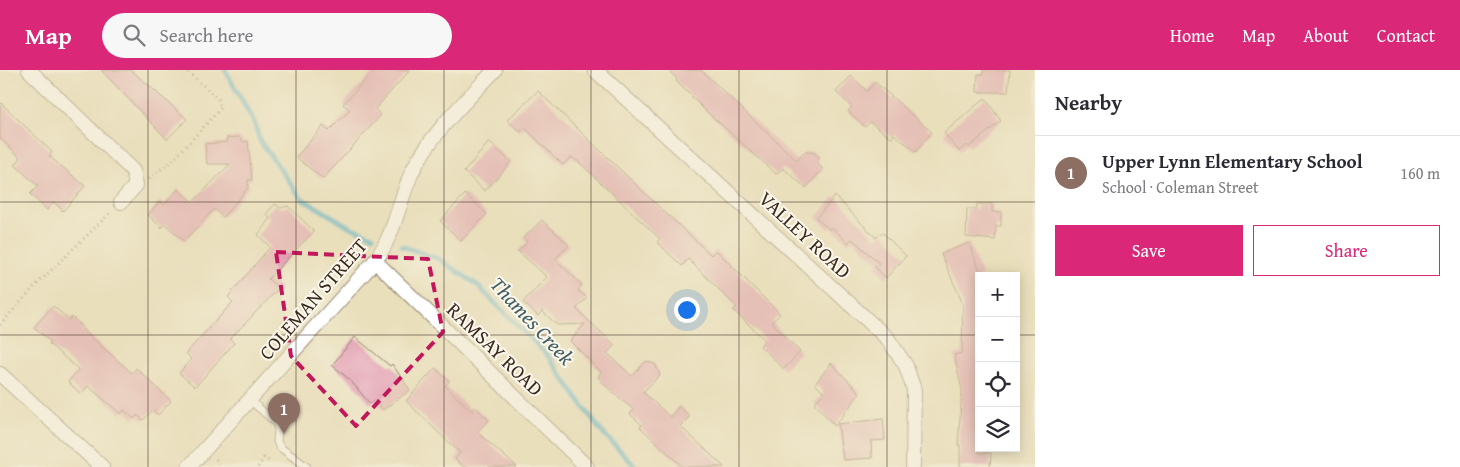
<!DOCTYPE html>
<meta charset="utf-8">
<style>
body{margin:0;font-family:"Gentium Book Plus",serif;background:#f7f7f7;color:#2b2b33}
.controls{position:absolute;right:15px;bottom:15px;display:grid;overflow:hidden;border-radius:0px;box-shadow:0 2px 12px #0003}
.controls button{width:45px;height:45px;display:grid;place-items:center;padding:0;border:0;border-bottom:1px solid #e1e1e2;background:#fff;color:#2b2b33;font:25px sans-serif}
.you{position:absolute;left:686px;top:239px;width:18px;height:18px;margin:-12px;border:4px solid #fff;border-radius:50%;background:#1a73e8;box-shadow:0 0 0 8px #1a73e833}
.badge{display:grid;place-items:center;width:32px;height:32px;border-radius:50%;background:#db2777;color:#fff;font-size:16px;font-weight:700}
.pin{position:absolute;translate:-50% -41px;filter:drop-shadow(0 1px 2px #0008)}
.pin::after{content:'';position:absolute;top:26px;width:18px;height:15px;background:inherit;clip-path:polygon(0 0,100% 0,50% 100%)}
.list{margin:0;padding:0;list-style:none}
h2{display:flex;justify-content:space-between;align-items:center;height:65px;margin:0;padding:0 20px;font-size:21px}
h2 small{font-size:16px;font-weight:400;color:#7c7c81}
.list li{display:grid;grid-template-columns:32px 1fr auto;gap:15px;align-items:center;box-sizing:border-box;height:75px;padding:0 20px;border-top:1px solid #e1e1e2}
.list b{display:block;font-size:19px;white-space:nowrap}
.list p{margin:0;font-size:16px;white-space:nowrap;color:#7c7c81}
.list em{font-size:16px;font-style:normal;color:#7c7c81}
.actions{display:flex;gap:10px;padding:15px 20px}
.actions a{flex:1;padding:11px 0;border:1px solid #db2777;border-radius:0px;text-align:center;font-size:18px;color:#db2777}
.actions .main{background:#db2777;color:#fff}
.icon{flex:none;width:28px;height:28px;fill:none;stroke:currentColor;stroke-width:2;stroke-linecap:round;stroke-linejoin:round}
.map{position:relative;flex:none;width:1035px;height:397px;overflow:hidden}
header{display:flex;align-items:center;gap:30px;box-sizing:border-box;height:70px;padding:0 25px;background:#db2777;color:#fff}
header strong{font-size:24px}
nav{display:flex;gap:28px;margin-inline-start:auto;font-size:18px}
.search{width:350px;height:45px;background:#f7f7f7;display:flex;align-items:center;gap:12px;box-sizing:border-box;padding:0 18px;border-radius:28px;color:#7c7c81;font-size:19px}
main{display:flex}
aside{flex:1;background:#fff}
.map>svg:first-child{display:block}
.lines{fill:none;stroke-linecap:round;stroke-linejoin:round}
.stream{stroke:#4aacc9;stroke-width:5}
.building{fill:#e19bb0}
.service-casing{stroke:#92846c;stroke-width:9}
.minor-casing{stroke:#92846c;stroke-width:16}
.path{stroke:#92846c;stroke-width:3;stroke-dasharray:1 4;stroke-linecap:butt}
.service{stroke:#fff;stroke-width:7}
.minor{stroke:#fff;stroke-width:14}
.marked{fill:none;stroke:#c2185b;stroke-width:4;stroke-dasharray:10 6;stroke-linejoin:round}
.grid{fill:none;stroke:#3b2a1e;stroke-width:1;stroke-opacity:0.55}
.labels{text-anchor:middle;stroke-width:4;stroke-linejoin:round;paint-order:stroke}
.street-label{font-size:20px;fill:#3b2a1e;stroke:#fbf7ec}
.water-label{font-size:21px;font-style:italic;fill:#415e62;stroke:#fbf7ec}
</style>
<header>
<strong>Map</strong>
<div class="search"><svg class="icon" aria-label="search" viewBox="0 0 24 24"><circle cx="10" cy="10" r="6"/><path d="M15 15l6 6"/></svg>Search here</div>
<nav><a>Home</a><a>Map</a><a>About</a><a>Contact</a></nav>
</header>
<main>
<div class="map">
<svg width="1035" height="397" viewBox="0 0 1035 397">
<rect width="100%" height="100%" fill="#fbf7ec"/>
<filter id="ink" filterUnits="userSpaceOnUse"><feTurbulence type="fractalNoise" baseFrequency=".02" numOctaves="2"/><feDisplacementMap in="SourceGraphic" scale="10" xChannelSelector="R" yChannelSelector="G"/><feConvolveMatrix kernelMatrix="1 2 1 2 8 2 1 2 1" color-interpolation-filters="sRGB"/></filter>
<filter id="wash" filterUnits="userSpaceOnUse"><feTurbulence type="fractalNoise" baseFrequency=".0096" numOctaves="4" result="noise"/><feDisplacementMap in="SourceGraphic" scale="20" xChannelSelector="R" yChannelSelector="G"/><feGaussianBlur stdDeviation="1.12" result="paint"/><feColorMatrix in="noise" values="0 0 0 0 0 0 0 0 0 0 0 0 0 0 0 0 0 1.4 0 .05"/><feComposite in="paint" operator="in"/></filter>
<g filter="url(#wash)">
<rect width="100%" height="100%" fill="#e9dfbb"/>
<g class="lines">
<path class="stream" d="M225,0L254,52L260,71L301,128L350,157L373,166
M402,176L439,189L476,214L547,285L600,360L636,397"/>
</g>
<g id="blocks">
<path class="building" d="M101,0H131L187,49L167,69Z
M375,0H410L375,39L381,45L323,109L296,87L323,56L329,61L350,40L343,34Z
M668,0H701L797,91L804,82H813L819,87L817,93L823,99L806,118L783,98L776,104L705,40L676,11L677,9Z
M983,0H1010L1008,22H977L978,4H983Z
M851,6L867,21L875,12L932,62L916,82L894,64L892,68L870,52L865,57L848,41L852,37L836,22Z
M538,21L654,132L711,185L716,180L780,244L772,252L800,282L784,299L760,276L765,270L733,240L737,237L688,189L682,196L657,172L660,169L578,91L571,87L563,95L524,57L520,62L507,50Z
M985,28L1001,51L969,77L967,75L959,81L944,63Z
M0,32L52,82L49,86L85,116L63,141L54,132L47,140L30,124L38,116L15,95L21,88L0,68Z
M239,67L244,72L248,71L252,110H248V118L223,147L214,139L184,171L165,154L162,158L148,145L160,131L164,135L178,119L193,132L230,94H207L205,74L227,72L226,68Z
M489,72L511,92L485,121L464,102Z
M465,124L487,144L461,171L440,151Z
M835,126L876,168L882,162L906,186L886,208L875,197L879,193L852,169L848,173L832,157L830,160L816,148Z
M275,134L281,138L288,136L314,161L268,209L279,218L230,269L234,273L195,317L179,303L191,289L186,283L233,232L228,227L270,177L258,165L270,148L266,144Z
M977,134H992V142H1001V156H996L995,170L966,167L967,139H977Z
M542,150L569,175L555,189L582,215L578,220L587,228L576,239L615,275L607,283L632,306L646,291L655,294L660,305L643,322L670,347L679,336L690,346L680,356L724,397H683L640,357L642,355L630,344L634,340L611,321L598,307L601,302L570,271L585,254L557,255L542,241L538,246L523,232L547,207L518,181L527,172L523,168Z
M969,173L982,206H979V383H991L990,397H960V375H958L962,320L954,285L962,283L963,234L941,184Z
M53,236L69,250L72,247L83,257L82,259L132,303L136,298L171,331L158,345L153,340L143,350L137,345L134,349L124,340L121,344L88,316L81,324L68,312L78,300L77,298L49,274L51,272L34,257Z
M355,267L390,296L392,294L410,320L383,340L375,330L370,334L350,310L332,295Z
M831,293L860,323L835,356L814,333L824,323L815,314Z
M435,298L449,311L445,316L472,341L475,337L489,350L477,362L517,397H464L455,389L460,383L406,331Z
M883,349L885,370L871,371L872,388L843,390L838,354Z"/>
</g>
</g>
<g filter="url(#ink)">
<use href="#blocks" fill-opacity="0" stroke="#92846c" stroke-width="1"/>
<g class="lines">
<defs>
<path id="service" d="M250,330L276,353L278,359L277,372L281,378L307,397"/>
<path id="minor" d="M29,0L133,101L136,115L121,132
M595,0L888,269L906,296L914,320L913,397
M375,191L587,397
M0,304L102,397
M189,397L375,191C396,162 398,133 412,102C431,63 466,31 495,0"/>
</defs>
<use href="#service" class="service-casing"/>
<use href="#minor" class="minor-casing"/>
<path class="path" d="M149,109L175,88L221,38L218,29L186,0
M0,255L34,217L112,141
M216,389L221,397
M258,397L264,388L270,392"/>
<use href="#service" class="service"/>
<use href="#minor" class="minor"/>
</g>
</g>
<path d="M0 0H1035V397H0ZM276,182L428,189L443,262L356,356L291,286Z" fill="#e9dfbb" fill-opacity=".55" fill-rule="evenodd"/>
<path class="marked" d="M276,182L428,189L443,262L356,356L291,286Z"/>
<path class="grid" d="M148,0V397M296,0V397M444,0V397M591,0V397M739,0V397M887,0V397M0,132H1035M0,265H979M1016,265H1035"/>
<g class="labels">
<g class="street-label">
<text transform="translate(805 165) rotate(43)" y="7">VALLEY ROAD</text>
<text transform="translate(313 229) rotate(-49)" y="7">COLEMAN STREET</text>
<text transform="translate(495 279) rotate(44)" y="7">RAMSAY ROAD</text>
</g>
<g class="water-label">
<text transform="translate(532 251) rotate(47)" y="7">Thames Creek</text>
</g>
</g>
</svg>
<div class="controls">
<button>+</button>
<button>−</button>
<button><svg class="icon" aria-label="locate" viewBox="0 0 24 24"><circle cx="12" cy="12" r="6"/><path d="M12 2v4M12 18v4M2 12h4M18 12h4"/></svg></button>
<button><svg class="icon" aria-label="layers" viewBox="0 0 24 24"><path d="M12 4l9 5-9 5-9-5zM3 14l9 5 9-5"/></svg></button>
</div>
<div class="you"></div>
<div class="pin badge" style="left:284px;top:364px;background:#8d6e63">1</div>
</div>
<aside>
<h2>Nearby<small></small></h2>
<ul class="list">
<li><span class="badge" style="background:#8d6e63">1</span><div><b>Upper Lynn Elementary School</b><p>School · Coleman Street</p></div><em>160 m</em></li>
</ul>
<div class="actions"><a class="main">Save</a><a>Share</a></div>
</aside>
</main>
